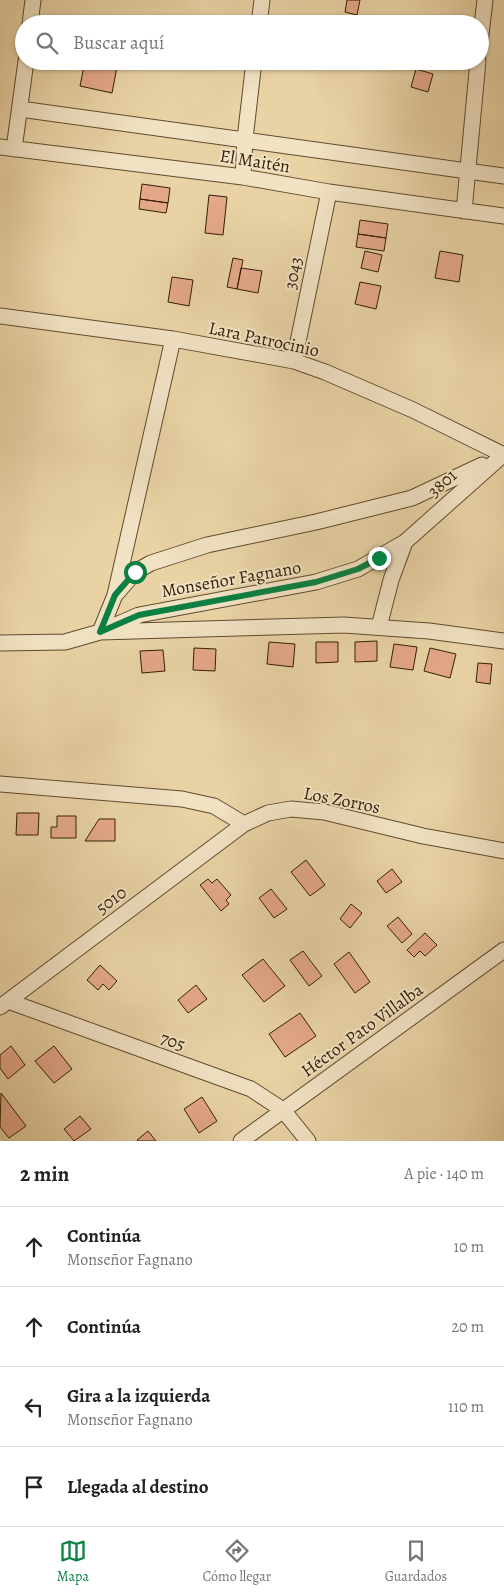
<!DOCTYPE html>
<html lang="es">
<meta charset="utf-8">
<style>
body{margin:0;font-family:Alegreya,serif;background:#f2f2f2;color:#222}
.stop{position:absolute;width:15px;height:15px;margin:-11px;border:4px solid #0b8043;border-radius:50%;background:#fff}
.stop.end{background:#0b8043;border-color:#fff;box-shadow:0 1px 5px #0008}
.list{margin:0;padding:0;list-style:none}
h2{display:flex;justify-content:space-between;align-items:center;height:65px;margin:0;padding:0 20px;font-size:21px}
h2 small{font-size:16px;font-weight:400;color:#767676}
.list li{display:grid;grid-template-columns:32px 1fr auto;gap:15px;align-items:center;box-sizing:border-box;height:80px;padding:0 20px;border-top:1px solid #e0e0e0}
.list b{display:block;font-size:19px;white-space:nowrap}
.list p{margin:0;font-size:16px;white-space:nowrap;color:#767676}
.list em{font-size:16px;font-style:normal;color:#767676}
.icon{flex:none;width:28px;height:28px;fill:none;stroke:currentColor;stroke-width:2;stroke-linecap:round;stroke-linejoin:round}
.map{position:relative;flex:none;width:504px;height:1141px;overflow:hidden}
.search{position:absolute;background:#fff;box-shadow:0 1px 4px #0004;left:15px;right:15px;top:15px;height:55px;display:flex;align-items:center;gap:12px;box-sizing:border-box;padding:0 18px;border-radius:28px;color:#767676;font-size:19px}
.sheet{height:385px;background:#fff}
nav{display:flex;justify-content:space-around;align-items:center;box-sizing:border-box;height:70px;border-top:1px solid #e0e0e0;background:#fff;font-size:14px;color:#767676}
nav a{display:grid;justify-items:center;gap:2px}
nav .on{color:#0b8043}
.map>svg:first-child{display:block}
.building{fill:#e4a889;stroke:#321e07}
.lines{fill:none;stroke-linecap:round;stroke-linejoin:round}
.street-casing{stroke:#604b2e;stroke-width:17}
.street{stroke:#f1e2c4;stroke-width:15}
.route{stroke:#0b8043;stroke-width:6}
.labels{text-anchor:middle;stroke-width:4;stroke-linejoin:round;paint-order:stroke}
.street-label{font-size:18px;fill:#321e07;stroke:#f1e2c4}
</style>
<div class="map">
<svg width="504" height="1141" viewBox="0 0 504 1141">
<rect width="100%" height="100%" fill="#e9d3a5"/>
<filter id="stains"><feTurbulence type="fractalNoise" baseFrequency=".004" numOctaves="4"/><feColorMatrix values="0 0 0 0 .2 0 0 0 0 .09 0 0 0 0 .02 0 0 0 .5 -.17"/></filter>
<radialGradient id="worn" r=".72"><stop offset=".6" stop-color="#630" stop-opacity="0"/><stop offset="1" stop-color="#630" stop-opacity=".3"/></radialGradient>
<path class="building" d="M347,0H360L357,15L345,12Z
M85,61L117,67L112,93L80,86Z
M416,69L433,74L428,92L411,87Z
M142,184L170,188L168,203L140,199Z
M209,195L227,197L223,235L205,233Z
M140,199L168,203L166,213L139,209Z
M360,220L388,224L386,238L358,234Z
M358,234L386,238L384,251L356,247Z
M365,251L382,255L378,272L361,268Z
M440,251L463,255L459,282L435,278Z
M233,258L243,260L237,289L227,287Z
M241,268L262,271L258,293L237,289Z
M172,277L193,280L189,306L168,302Z
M360,282L381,286L376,309L355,304Z
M377,641V661L355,662V642Z
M269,642L295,644L293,667L267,664Z
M316,642H338V662L316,663Z
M394,644L417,647L413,670L390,667Z
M194,648L216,649L215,671L193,670Z
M430,648L456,654L450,678L424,671Z
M163,650L165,671L142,673L140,651Z
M478,663L492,664L490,684L476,682Z
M17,813H39L38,835H16Z
M57,816H76V838H51V827H57Z
M99,819H115V841H85Z
M306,860L325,885L310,896L291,872Z
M392,869L402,882L386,893L377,881Z
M208,879L212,883L217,879L231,895L226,900L229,904L221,911L200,885Z
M271,889L287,909L274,918L259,898Z
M351,904L362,913L350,928L340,919Z
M398,917L412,934L402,943L387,926Z
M425,933L437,945L425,956L420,951L414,957L407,950Z
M303,951L322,976L309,986L290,960Z
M349,952L370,982L355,993L334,964Z
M263,959L285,986L264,1002L242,975Z
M100,965L117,981L109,990L103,984L98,990L87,980Z
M196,985L207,999L188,1013L178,1000Z
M300,1013L316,1036L285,1057L269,1034Z
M11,1046L25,1065L8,1079L0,1068V1055Z
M54,1046L72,1069L54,1083L35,1061Z
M1,1093L26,1126L9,1138L0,1127Z
M202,1097L217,1121L199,1133L184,1109Z
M80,1116L91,1129L74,1141L64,1129Z
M148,1131L156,1141H138L137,1140Z"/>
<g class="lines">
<defs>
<path id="street" d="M30,24L33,0
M259,24L262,0
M480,43L485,0
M20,109L504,176
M0,147L243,177L329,192L504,216
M14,149L26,61
M243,177L245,139L254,61
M464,211L478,61
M0,316L173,339L294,361L325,372L413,410L504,455
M173,339L115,595L100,632L344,625L429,631L504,641
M294,361L329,192
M117,593L135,572L151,563L207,545L316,522L412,498L482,465
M379,627L391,580L405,542
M0,643L65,642L100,632L139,615L316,582L358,569L405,542L504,454
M0,784L182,799L214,806L244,824
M8,1001L251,1089L283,1110L308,1141
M0,1007L244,824L268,813L291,809L324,812L423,836L504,851
M241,1141L504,950"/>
</defs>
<use href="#street" class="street-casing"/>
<use href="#street" class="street"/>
</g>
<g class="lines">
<path class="route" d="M135,572L115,595L100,632L139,615L316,582L358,569L379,558"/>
</g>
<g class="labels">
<g class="street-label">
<text transform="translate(255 161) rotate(9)" y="6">El Maitén</text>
<text transform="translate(293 273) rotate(-78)" y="6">3043</text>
<text transform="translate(264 339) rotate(12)" y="6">Lara Patrocinio</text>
<text transform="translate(442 483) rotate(-42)" y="6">3801</text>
<text transform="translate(231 579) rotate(-10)" y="6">Monseñor Fagnano</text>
<text transform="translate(342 800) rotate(11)" y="6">Los Zorros</text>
<text transform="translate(111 900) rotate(-37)" y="6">5010</text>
<text transform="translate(362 1030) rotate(-36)" y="6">Héctor Pato Villalba</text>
<text transform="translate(173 1041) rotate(20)" y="6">705</text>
</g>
</g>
<rect width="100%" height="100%" filter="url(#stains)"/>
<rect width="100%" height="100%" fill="url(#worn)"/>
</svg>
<div class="stop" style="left:135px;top:572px"></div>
<div class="stop end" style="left:379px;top:558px"></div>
<div class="search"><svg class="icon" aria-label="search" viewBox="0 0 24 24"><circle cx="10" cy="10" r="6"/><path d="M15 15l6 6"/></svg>Buscar aquí</div>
</div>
<section class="sheet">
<h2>2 min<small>A pie · 140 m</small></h2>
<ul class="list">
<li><svg class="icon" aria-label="ahead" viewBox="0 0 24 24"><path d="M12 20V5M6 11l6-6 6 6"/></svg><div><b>Continúa</b><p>Monseñor Fagnano</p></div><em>10 m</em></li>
<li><svg class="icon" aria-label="ahead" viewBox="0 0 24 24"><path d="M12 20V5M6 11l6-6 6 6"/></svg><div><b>Continúa</b></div><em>20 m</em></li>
<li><svg class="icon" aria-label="left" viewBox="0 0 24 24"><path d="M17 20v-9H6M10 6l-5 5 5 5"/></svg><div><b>Gira a la izquierda</b><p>Monseñor Fagnano</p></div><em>110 m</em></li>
<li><svg class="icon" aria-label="arrive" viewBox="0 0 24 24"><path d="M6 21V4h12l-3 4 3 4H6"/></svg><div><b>Llegada al destino</b></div></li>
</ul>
</section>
<nav>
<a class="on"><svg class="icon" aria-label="map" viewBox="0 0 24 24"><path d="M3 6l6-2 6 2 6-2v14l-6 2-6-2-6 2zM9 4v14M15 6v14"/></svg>Mapa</a>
<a><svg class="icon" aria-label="directions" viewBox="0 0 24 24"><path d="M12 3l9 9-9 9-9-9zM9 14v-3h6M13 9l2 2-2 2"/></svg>Cómo llegar</a>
<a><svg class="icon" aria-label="saved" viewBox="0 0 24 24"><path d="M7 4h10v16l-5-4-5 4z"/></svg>Guardados</a>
</nav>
